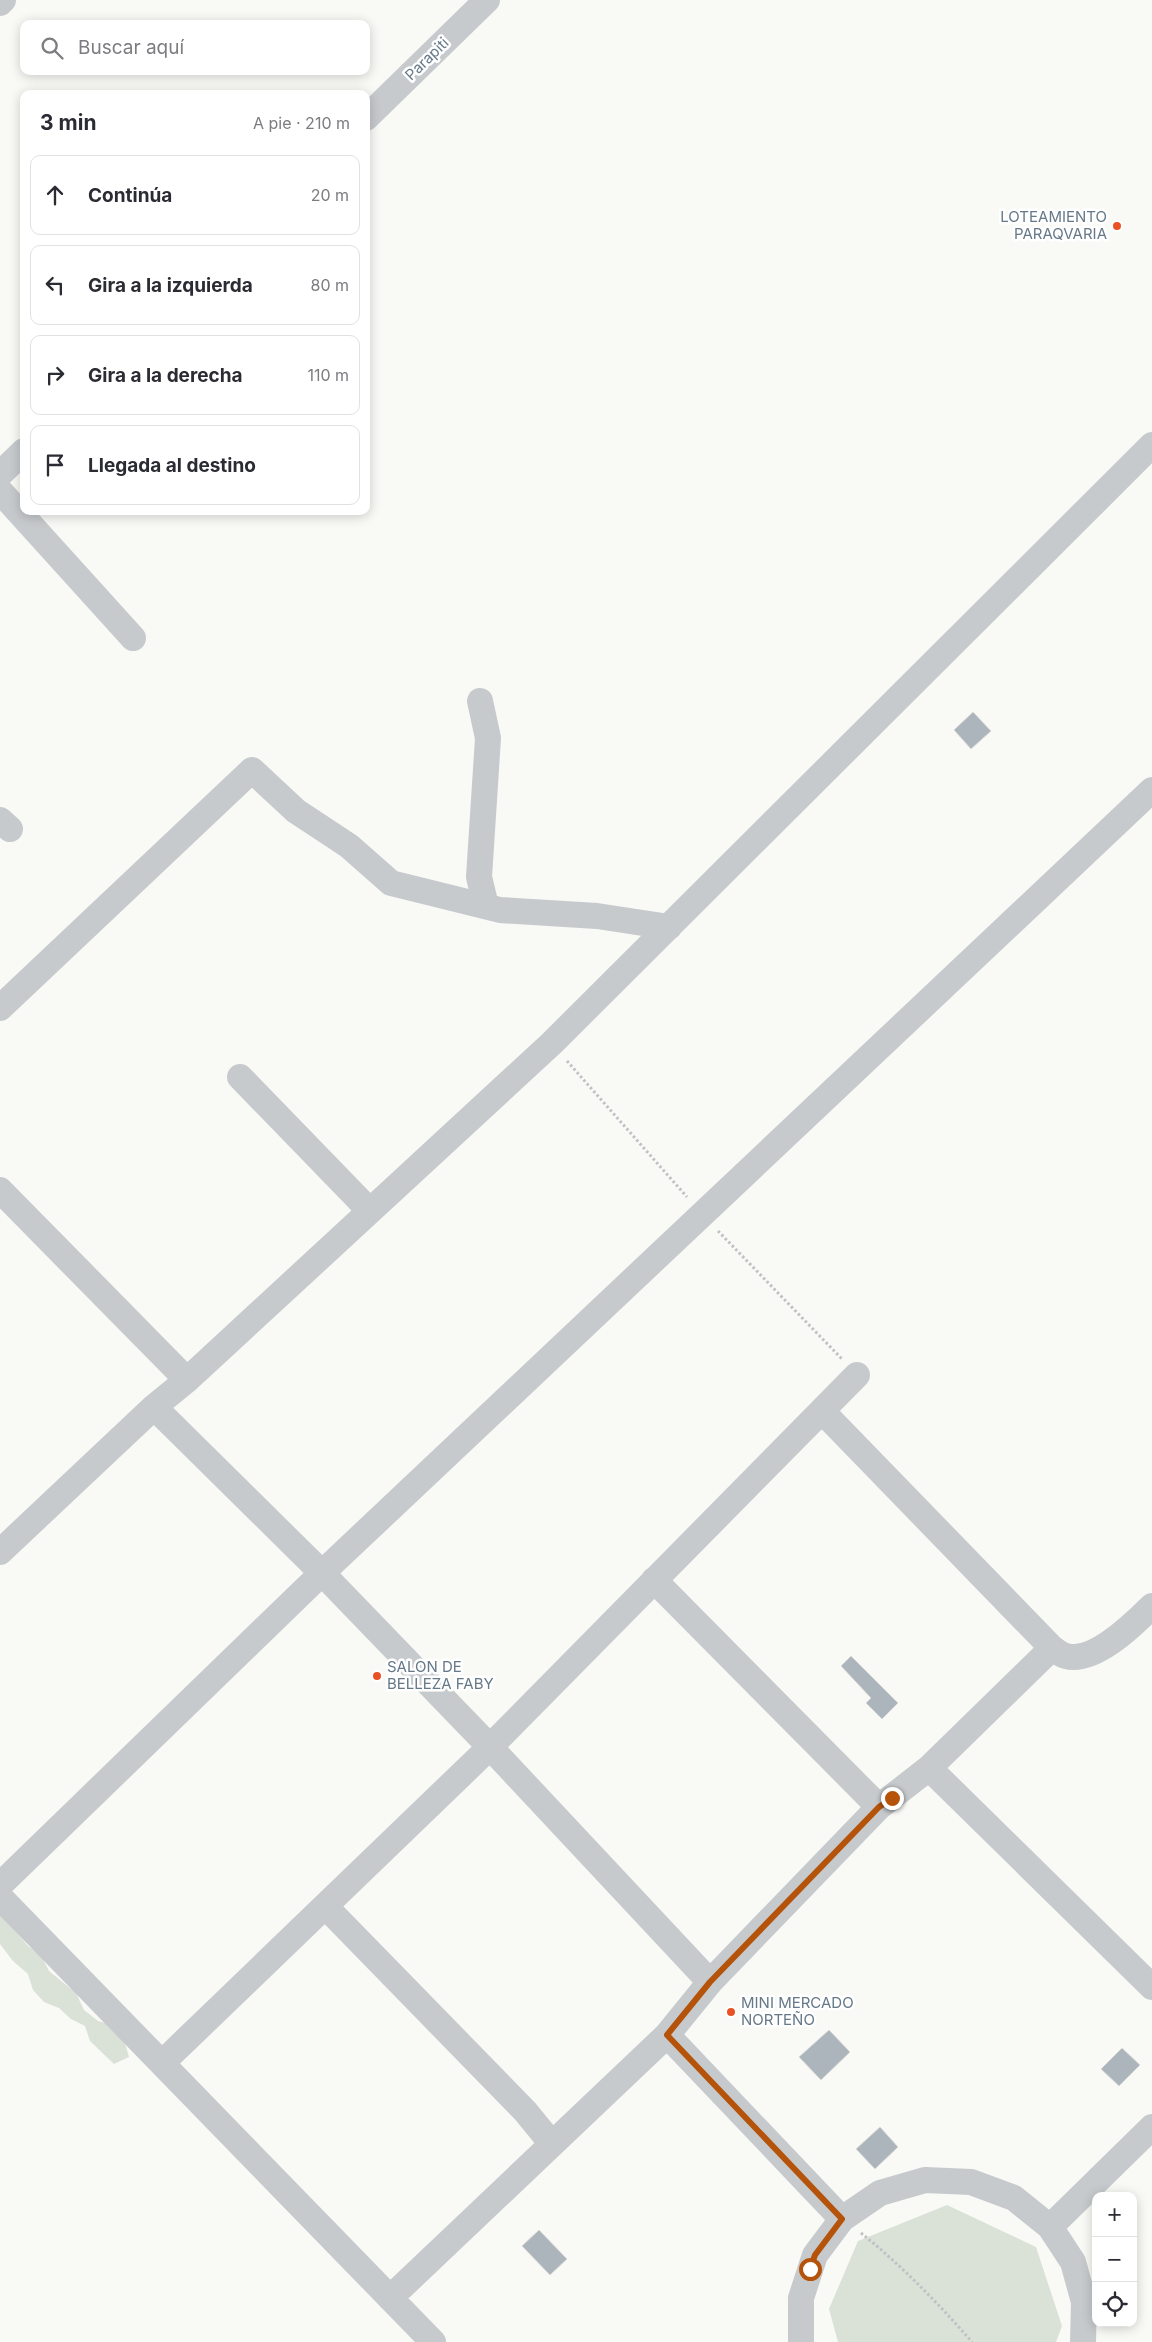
<!DOCTYPE html>
<html lang="es">
<meta charset="utf-8">
<style>
body{margin:0;font-family:Inter,sans-serif;background:#f2f2f3;color:#2b2b33}
.controls{position:absolute;right:15px;bottom:15px;display:grid;overflow:hidden;border-radius:10px;box-shadow:0 2px 12px #0003}
.controls button{width:45px;height:45px;display:grid;place-items:center;padding:0;border:0;border-bottom:1px solid #e1e1e2;background:#fff;color:#2b2b33;font:25px sans-serif}
.stop{position:absolute;width:15px;height:15px;margin:-11px;border:4px solid #b45309;border-radius:50%;background:#fff}
.stop.end{background:#b45309;border-color:#fff;box-shadow:0 1px 5px #0008}
.list{margin:0;padding:0;list-style:none}
h2{display:flex;justify-content:space-between;align-items:center;height:65px;margin:0;padding:0 20px;font-size:21px}
h2 small{font-size:16px;font-weight:400;color:#7c7c81}
.list li{display:grid;grid-template-columns:32px 1fr auto;gap:15px;align-items:center;box-sizing:border-box;height:80px;margin:0 10px 10px;padding:0 10px;border:1px solid #e1e1e2;border-radius:10px}
.list b{display:block;font-size:19px;white-space:nowrap}
.list em{font-size:16px;font-style:normal;color:#7c7c81}
.icon{flex:none;width:28px;height:28px;fill:none;stroke:currentColor;stroke-width:2;stroke-linecap:round;stroke-linejoin:round}
.map{position:relative;flex:none;width:1152px;height:2342px;overflow:hidden}
.search{position:absolute;background:#fff;box-shadow:0 2px 12px #0003;left:20px;top:20px;width:350px;height:55px;display:flex;align-items:center;gap:12px;box-sizing:border-box;padding:0 18px;border-radius:10px;color:#7c7c81;font-size:19px}
.panel{position:absolute;background:#fff;box-shadow:0 2px 12px #0003;left:20px;top:90px;width:350px;height:425px;border-radius:10px}
.map>svg:first-child{display:block}
.green{fill:#dae1d7}
.building{fill:#acb5bb;stroke:#dadad8}
.lines{fill:none;stroke-linecap:round;stroke-linejoin:round}
.path{stroke:#bfc2c4;stroke-width:3;stroke-dasharray:2.5 2.5;stroke-linecap:butt}
.minor{stroke:#c6cacd;stroke-width:26}
.route{stroke:#b45309;stroke-width:6}
.poi-dot{fill:#ea5124;stroke:#fff;stroke-width:2}
.labels{text-anchor:middle;stroke-width:5;stroke-linejoin:round;paint-order:stroke}
.street-label{font-size:15px;fill:#667988;stroke:#fff}
.poi-label{font-size:15px;fill:#667988;stroke:#fff;text-anchor:start}
</style>
<div class="map">
<svg width="1152" height="2342" viewBox="0 0 1152 2342">
<rect width="100%" height="100%" fill="#f9f9f6"/>
<path class="green" d="M0,1913L28,1946L41,1955L49,1971L76,1993L84,2010L98,2021L114,2025L124,2040L129,2057L114,2064L90,2041L85,2026L71,2019L59,2008L44,2002L33,1990L28,1974L13,1961L0,1944Z
M947,2205L1036,2247L1062,2326L1056,2342H838L829,2309L858,2241Z"/>
<path class="building" d="M973,712L991,731L971,749L954,730Z
M851,1656L898,1703L882,1719L866,1703L871,1698L841,1666Z
M829,2030L850,2052L821,2080L799,2057Z
M1122,2048L1140,2065L1119,2086L1101,2069Z
M880,2127L898,2147L875,2169L856,2149Z
M539,2230L567,2259L550,2275L522,2246Z"/>
<g class="lines">
<path class="path" d="M567,1061L687,1197
M718,1231L842,1359
M861,2233C901,2265 938,2303 972,2342"/>
<path class="minor" d="M0,3L3,0
M366,118L487,0
M0,474L24,451
M0,491L133,638
M480,701L488,738L479,877L486,906
M0,820L10,829
M0,1008L252,770L296,811L349,846L391,883L500,910L597,916L669,927
M240,1077L370,1211
M0,1190L187,1380L154,1407L322,1573L490,1747L710,1982L667,2035L390,2298
M187,1380L552,1043L1152,445
M0,1552L154,1407
M654,1580L879,1807
M1052,1648C1056,1651 1061,1655 1066,1656C1094,1664 1134,1624 1152,1606
M929,1768L1152,1987
M0,1885L322,1573L1152,790
M0,1897L433,2342
M325,1906L525,2111L552,2144
M710,1982L879,1807L929,1768L1052,1648L822,1411
M667,2035L842,2219
M162,2063L490,1747L857,1375
M1050,2227L1152,2127
M801,2342V2298L815,2255L842,2219L880,2193L925,2180L971,2182L1014,2198L1050,2227L1073,2262L1084,2302L1083,2342"/>
</g>
<g class="lines">
<path class="route" d="M810,2269L815,2255L842,2219L667,2035L710,1982L879,1807L892,1798"/>
</g>
<g class="poi-dot">
<circle cx="1117" cy="226" r="5"/>
<circle cx="377" cy="1676" r="5"/>
<circle cx="731" cy="2012" r="5"/>
</g>
<g class="labels">
<g class="street-label">
<text transform="translate(427 59) rotate(-44)" y="5">Parapiti</text>
</g>
<g class="poi-label">
<text x="1107" y="222" text-anchor="end">LOTEAMIENTO<tspan x="1107" dy="17">PARAQVARIA</tspan></text>
<text x="387" y="1672">SALON DE<tspan x="387" dy="17">BELLEZA FABY</tspan></text>
<text x="741" y="2008">MINI MERCADO<tspan x="741" dy="17">NORTEÑO</tspan></text>
</g>
</g>
</svg>
<div class="controls">
<button>+</button>
<button>−</button>
<button><svg class="icon" aria-label="locate" viewBox="0 0 24 24"><circle cx="12" cy="12" r="6"/><path d="M12 2v4M12 18v4M2 12h4M18 12h4"/></svg></button>
</div>
<div class="stop" style="left:810px;top:2269px"></div>
<div class="stop end" style="left:892px;top:1798px"></div>
<div class="search"><svg class="icon" aria-label="search" viewBox="0 0 24 24"><circle cx="10" cy="10" r="6"/><path d="M15 15l6 6"/></svg>Buscar aquí</div>
<section class="panel">
<h2>3 min<small>A pie · 210 m</small></h2>
<ul class="list">
<li><svg class="icon" aria-label="ahead" viewBox="0 0 24 24"><path d="M12 20V5M6 11l6-6 6 6"/></svg><div><b>Continúa</b></div><em>20 m</em></li>
<li><svg class="icon" aria-label="left" viewBox="0 0 24 24"><path d="M17 20v-9H6M10 6l-5 5 5 5"/></svg><div><b>Gira a la izquierda</b></div><em>80 m</em></li>
<li><svg class="icon" aria-label="right" viewBox="0 0 24 24"><path d="M7 20v-9h11M14 6l5 5-5 5"/></svg><div><b>Gira a la derecha</b></div><em>110 m</em></li>
<li><svg class="icon" aria-label="arrive" viewBox="0 0 24 24"><path d="M6 21V4h12l-3 4 3 4H6"/></svg><div><b>Llegada al destino</b></div></li>
</ul>
</section>
</div>
